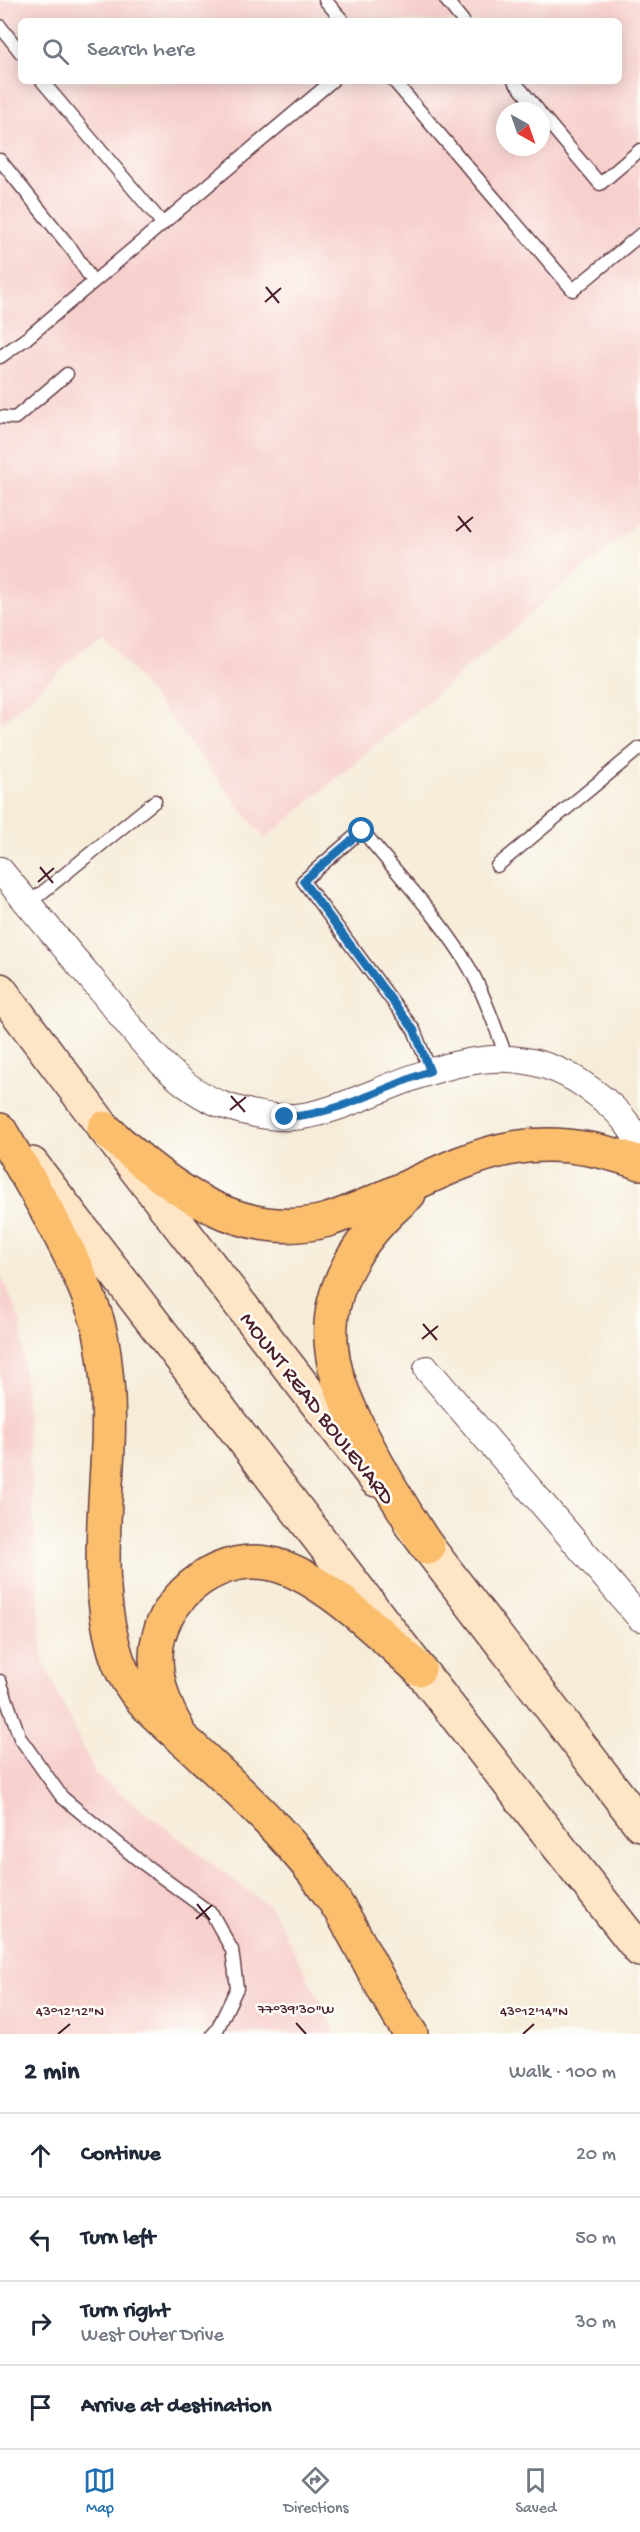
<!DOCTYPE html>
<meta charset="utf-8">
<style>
body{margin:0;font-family:"Gochi Hand",sans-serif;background:#f6f6f7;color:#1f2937}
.compass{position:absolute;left:496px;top:102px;width:54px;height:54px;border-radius:50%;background:#fff;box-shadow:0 3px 15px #0003;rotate:140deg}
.stop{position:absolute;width:18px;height:18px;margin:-14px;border:4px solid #1f6fb2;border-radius:50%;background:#fff}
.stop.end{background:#1f6fb2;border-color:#fff;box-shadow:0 2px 6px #0008}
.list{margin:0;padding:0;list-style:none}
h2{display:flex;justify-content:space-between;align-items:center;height:78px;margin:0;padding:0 24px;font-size:26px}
h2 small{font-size:20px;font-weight:400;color:#747a83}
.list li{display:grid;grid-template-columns:39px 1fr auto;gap:18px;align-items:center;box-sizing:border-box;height:84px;padding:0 24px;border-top:2px solid #e0e1e3}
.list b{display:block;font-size:22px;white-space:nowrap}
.list p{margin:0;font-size:20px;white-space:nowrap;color:#747a83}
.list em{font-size:20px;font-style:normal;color:#747a83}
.icon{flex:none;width:33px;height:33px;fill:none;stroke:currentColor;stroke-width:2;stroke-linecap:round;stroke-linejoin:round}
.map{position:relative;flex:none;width:640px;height:2034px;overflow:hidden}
.search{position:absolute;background:#fff;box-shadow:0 3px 15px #0003;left:18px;right:18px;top:18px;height:66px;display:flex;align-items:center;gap:15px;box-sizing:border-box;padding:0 21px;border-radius:9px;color:#747a83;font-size:22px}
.sheet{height:414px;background:#fff}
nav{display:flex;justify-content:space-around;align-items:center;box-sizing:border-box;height:84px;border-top:2px solid #e0e1e3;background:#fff;font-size:16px;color:#747a83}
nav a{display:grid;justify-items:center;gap:3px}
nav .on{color:#1f6fb2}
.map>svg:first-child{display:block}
.built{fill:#f7d0cd;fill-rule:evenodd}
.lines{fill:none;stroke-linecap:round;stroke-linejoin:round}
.service-casing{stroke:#643e45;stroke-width:15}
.minor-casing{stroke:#643e45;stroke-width:28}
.secondary-casing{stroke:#643e45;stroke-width:36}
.trunk-casing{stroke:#643e45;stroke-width:36}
.service{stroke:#fff;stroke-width:12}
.minor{stroke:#fff;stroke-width:26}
.secondary{stroke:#fde5c5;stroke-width:33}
.trunk{stroke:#fabe6d;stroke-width:33}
.route{stroke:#1f6fb2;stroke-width:8}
.ticks{fill:none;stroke:#4a1f2b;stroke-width:2}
.labels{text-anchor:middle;stroke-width:5;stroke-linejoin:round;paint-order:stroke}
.street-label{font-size:22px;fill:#4a1f2b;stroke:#fdfcf7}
.ticks-label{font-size:15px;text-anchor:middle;fill:#4a1f2b;stroke:#fdfcf7;stroke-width:5;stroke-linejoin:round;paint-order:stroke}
</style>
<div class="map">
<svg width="640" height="2034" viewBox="0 0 640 2034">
<rect width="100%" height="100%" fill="#fdfcf7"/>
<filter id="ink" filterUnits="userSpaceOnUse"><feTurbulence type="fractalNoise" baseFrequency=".0167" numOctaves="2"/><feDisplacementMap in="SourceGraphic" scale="12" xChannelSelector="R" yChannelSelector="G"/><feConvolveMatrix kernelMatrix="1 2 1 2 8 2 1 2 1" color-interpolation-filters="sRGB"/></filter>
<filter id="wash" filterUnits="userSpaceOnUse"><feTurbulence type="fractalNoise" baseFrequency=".008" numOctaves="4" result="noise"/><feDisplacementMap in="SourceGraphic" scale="24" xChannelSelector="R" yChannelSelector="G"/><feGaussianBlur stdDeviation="1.35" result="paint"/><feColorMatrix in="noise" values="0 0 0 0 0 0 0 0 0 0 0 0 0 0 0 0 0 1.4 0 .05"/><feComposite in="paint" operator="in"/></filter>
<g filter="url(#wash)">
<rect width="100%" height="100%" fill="#f6ecd8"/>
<path class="built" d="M0,0H640V521L265,839L102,633L0,724ZM21,21H619V81H21ZM505,111H541V147H505Z
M0,1272L21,1324L43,1661L95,1774L272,1909L337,2034H0Z"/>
</g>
<g filter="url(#ink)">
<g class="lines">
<defs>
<path id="service" d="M325,0L343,21
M446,0L463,21
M0,26L21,53
M42,81L163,224
M394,81L573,290L640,235
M514,81L539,111
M541,114L600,184L640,150
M0,160L73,251L93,282
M0,357L27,338L332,81
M0,417L15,418L67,374
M497,866L640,748
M28,904L155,801
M430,1070L414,1030L303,881L362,830C396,873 444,922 470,969C486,997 495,1028 507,1058
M0,1681L20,1738L62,1797L137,1859L212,1914L232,1950L237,1988L217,2030L213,2034"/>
<path id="minor" d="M0,870C33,910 66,949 99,988C134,1030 170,1086 223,1105C249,1114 276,1120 303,1116C329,1112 353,1101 376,1092C447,1063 518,1037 587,1087C609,1102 631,1122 640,1147
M427,1369L640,1618"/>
<path id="secondary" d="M0,990L104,1128L376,1480
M32,1164L419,1669L640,1950
M411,1525L640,1824"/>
<path id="trunk" d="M104,1128C165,1185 240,1244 328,1220C449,1178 502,1113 640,1163
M0,1130C34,1188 76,1256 97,1320C103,1340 105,1361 107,1382C115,1474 87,1571 118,1661C131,1697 164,1722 192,1747C242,1794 294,1841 333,1899C362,1942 381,1992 411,2034
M409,1194C363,1233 323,1287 332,1351C335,1379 349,1408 361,1433C381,1473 403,1510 428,1548
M177,1728C163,1705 153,1672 157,1645C165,1592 224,1550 276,1565C324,1578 382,1636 419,1669"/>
</defs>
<use href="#service" class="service-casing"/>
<use href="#minor" class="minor-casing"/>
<use href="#secondary" class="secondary-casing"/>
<use href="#trunk" class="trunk-casing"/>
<use href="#service" class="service"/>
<use href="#minor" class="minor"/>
<use href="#secondary" class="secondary"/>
<use href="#trunk" class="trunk"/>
</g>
</g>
<g class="lines" filter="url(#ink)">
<path class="route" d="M285,1117C336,1115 383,1088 430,1071L414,1030L303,881L362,831"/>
</g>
<path class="ticks" d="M266,287L279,303M265,302L281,288M458,516L471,532M456,531L473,517M40,867L53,883M38,882L54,868M231,1096L245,1112M230,1110L246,1097M423,1324L437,1340M422,1339L438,1326M197,1904L210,1920M196,1919L212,1905M296,2023L306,2034M58,2034L70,2024M523,2034L534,2024"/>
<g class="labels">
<g class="street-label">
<text transform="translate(319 1407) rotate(52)" y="8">MOUNT READ BOULEVARD</text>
</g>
</g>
<g class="ticks-label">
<text x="296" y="2013">77°39'30"W</text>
<text x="70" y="2015">43°12'12"N</text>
<text x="534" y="2015">43°12'14"N</text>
</g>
</svg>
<svg class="compass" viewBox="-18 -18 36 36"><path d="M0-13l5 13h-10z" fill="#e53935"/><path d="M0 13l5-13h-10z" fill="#747a83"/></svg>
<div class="stop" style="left:362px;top:831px"></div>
<div class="stop end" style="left:285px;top:1117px"></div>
<div class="search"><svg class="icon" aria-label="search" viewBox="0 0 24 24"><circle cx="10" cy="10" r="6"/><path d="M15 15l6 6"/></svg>Search here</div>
</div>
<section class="sheet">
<h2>2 min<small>Walk · 100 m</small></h2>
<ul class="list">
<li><svg class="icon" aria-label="ahead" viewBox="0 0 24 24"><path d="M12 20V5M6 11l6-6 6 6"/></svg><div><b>Continue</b></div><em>20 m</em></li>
<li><svg class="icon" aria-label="left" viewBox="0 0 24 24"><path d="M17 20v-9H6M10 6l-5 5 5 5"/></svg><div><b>Turn left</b></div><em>50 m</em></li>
<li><svg class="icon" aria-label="right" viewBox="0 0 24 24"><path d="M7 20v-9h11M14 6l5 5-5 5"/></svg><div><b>Turn right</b><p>West Outer Drive</p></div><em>30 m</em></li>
<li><svg class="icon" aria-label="arrive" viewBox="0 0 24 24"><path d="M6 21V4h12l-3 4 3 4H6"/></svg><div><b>Arrive at destination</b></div></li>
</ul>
</section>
<nav>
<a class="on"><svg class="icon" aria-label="map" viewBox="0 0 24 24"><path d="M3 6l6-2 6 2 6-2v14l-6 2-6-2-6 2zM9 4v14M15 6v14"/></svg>Map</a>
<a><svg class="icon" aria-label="directions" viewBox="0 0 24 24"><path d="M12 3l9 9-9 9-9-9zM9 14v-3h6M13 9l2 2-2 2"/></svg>Directions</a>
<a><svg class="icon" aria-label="saved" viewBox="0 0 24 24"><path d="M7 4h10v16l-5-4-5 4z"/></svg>Saved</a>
</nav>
